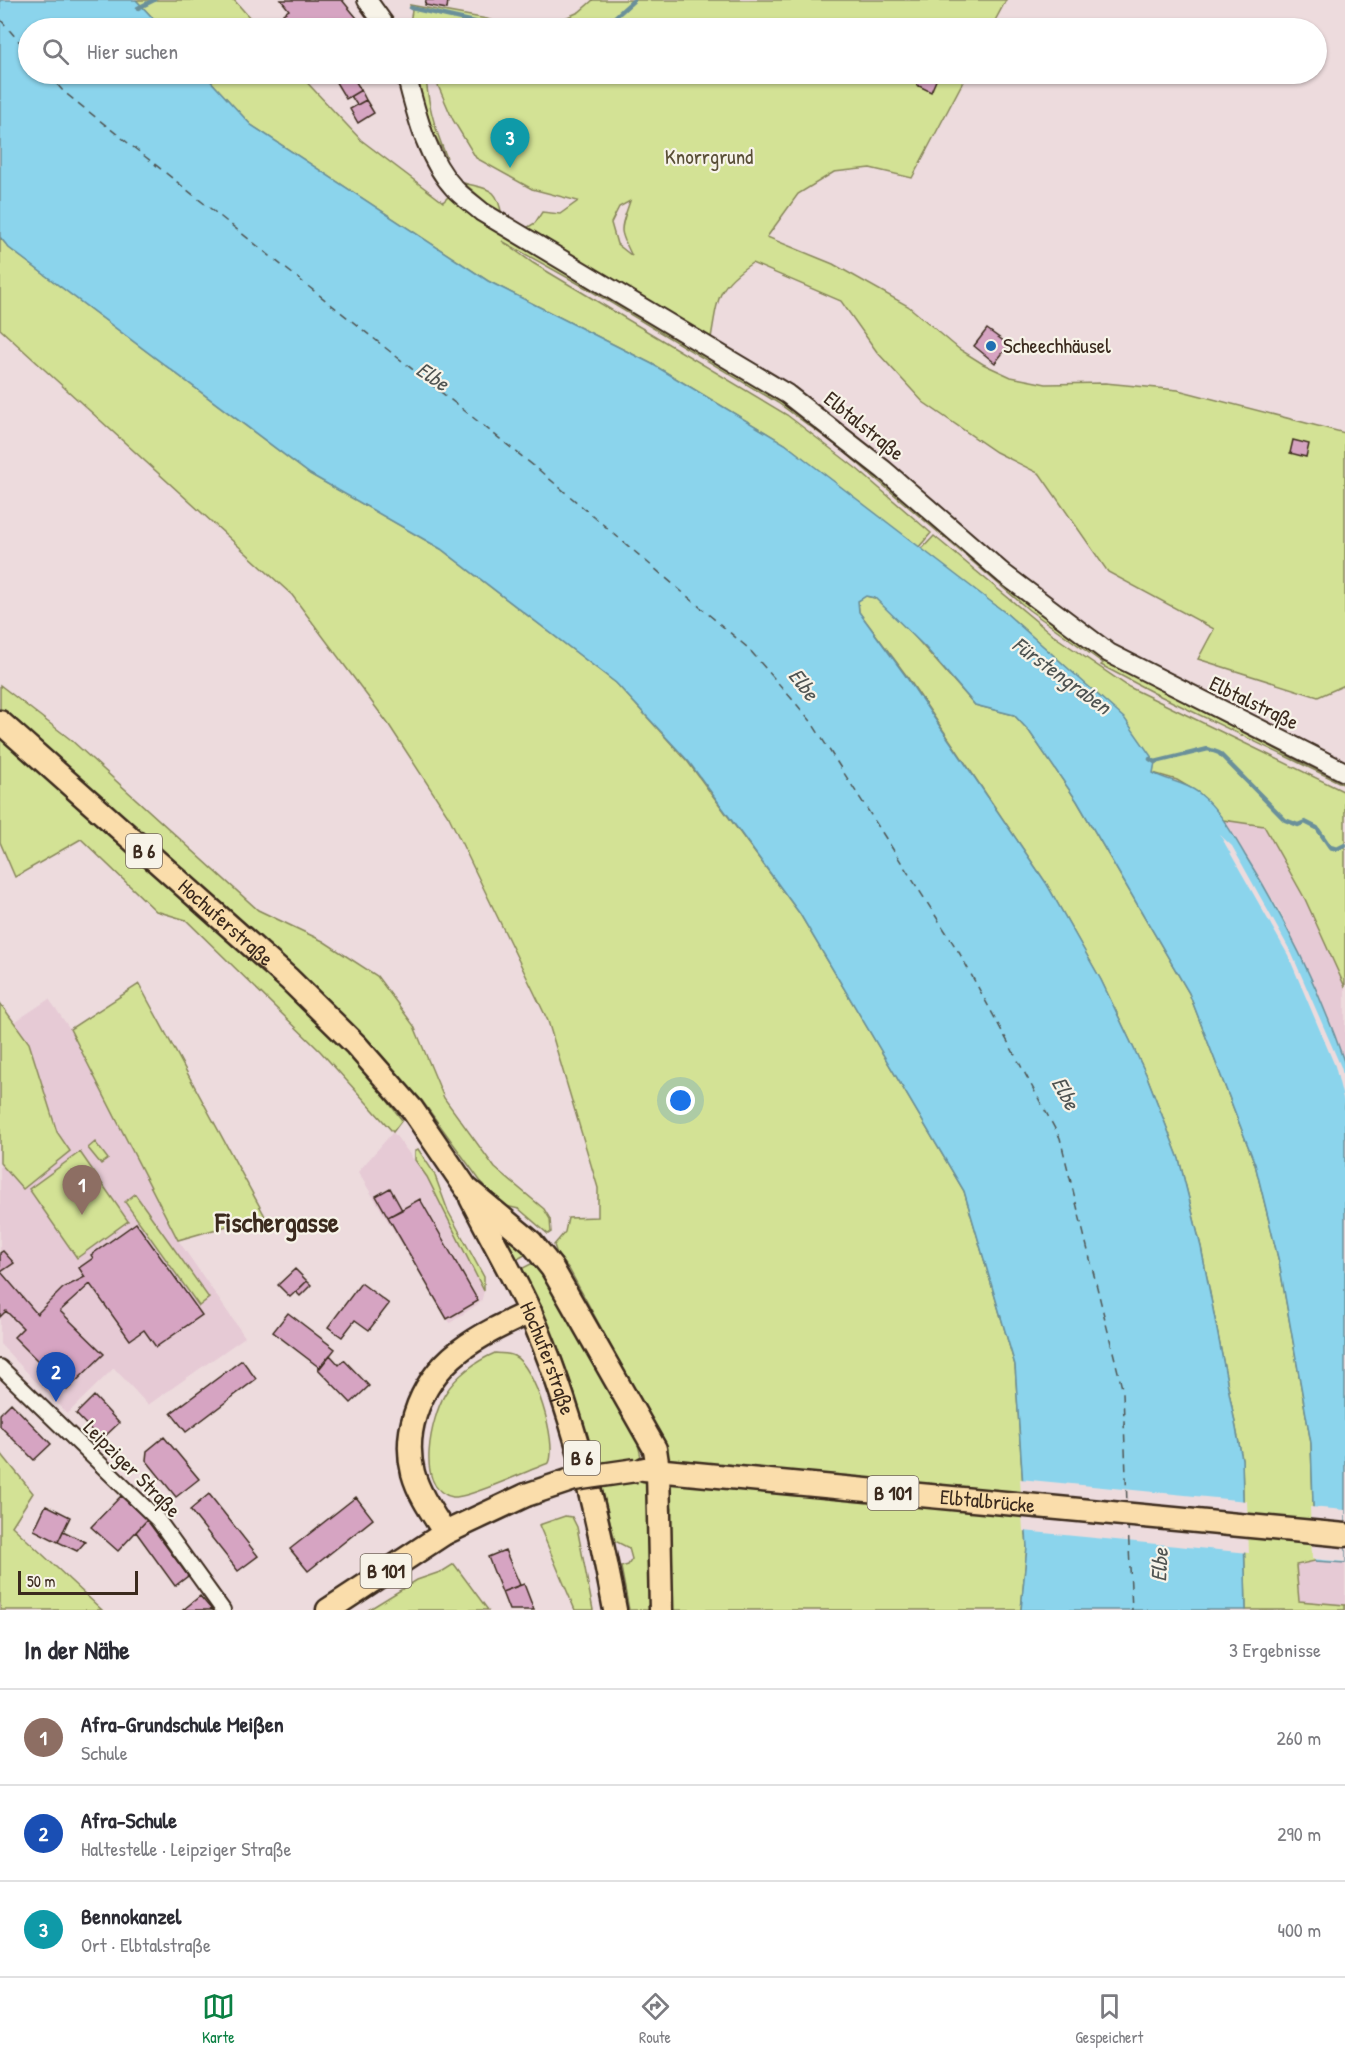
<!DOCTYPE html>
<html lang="de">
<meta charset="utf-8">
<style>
body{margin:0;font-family:"Patrick Hand",sans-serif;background:#f2f2f3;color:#2b2b33}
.scale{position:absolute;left:18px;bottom:15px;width:120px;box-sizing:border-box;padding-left:6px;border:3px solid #3b2a1e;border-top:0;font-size:16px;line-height:21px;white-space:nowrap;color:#3b2a1e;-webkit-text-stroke:4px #f7f3e8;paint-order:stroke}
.you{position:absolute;left:681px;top:1101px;width:21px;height:21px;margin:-15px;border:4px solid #fff;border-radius:50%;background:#1a73e8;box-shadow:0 0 0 9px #1a73e833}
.badge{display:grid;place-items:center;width:39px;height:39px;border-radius:50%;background:#0b8043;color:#fff;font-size:20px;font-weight:700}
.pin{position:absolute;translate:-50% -50px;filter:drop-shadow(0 2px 3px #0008)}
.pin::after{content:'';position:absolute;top:32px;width:21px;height:18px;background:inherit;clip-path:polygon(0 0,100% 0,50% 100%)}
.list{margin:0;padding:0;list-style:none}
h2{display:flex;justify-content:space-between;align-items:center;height:78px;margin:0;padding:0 24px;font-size:26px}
h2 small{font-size:20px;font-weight:400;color:#7c7c81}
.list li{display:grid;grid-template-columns:39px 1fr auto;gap:18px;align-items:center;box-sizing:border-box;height:96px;padding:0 24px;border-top:2px solid #e1e1e2}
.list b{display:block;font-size:22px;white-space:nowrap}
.list p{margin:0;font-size:20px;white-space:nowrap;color:#7c7c81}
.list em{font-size:20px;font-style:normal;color:#7c7c81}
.icon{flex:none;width:33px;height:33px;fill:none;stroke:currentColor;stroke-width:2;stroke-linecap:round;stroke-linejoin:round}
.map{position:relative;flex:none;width:1345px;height:1610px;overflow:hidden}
.search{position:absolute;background:#fff;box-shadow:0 2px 4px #0004;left:18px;right:18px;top:18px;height:66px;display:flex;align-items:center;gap:15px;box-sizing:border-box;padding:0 21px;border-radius:33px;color:#7c7c81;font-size:22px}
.sheet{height:366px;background:#fff}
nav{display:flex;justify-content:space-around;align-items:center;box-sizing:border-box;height:84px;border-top:2px solid #e1e1e2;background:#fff;font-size:16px;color:#7c7c81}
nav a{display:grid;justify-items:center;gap:3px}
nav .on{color:#0b8043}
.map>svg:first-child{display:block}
.built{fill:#e6cad5}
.green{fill:#d3e295;stroke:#87865a;stroke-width:1.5;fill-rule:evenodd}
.water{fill:#8bd4ec;stroke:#6b909a;stroke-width:1.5}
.pier{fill:#eddbdd}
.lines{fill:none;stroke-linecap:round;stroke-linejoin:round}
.stream{stroke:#6b909a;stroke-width:4.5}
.ferry{stroke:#4f5452;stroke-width:1.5;stroke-dasharray:8 6;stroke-linecap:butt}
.building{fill:#d6a4c2;stroke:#3b2a1e;stroke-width:1.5}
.minor-casing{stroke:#3b2a1e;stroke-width:18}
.tertiary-casing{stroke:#3b2a1e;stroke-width:22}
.primary-casing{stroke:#3b2a1e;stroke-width:27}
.minor{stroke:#f7f3e8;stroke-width:14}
.tertiary{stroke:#f7f3e8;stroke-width:18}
.primary{stroke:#faddab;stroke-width:22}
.primary-bridge-casing{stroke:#3b2a1e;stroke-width:27;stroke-linecap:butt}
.primary-bridge{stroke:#faddab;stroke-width:22}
.poi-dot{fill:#1f6fb2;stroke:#f7f3e8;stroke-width:2}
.labels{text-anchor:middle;stroke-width:4.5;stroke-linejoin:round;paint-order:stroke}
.shield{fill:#f7f3e8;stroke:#73665b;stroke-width:1.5}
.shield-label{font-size:20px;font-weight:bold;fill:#3b2a1e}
.park-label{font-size:21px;fill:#594f36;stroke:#f7f3e8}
.poi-label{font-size:21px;fill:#3b2a1e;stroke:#f7f3e8;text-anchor:start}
.street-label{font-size:21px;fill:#3b2a1e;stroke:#f7f3e8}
.water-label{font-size:22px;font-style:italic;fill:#4f5452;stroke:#f7f3e8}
.district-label{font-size:27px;font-weight:bold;fill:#3b2a1e;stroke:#f7f3e8}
</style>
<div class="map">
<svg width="1345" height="1610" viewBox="0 0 1345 1610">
<rect width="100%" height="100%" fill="#eddbdd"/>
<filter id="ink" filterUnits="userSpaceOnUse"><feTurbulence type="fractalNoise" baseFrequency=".0167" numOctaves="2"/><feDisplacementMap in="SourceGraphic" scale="12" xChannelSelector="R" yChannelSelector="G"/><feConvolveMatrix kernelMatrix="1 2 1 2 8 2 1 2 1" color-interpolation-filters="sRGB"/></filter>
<g filter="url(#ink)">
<path class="built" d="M1223,820L1264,826L1305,899L1345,987V1064L1317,993L1281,913Z
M49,999L70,1029L178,1240L245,1337L148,1405L114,1368L67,1414L0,1344V1163L23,1189L70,1151L57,1132L29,1043L13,1023Z
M393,1132L427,1177L484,1291L481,1302L450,1323L358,1172Z
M1315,1561L1345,1563V1605L1299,1602L1296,1564Z"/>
<path class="green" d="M136,0H234L259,28H162Z
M593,0H1006L991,28H409L412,11L410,5L487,19L507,26L549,25L579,12Z
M204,74H299L361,140L443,202L450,195L489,227L771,391L1106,659L1105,661L1345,785L1154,693L1101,665L1103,663L1029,610L841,449L778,403L588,289L502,241L533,263L787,415L857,469L931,533L918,548L785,444L652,364L488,281L251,125Z
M414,74H426C427,104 435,130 447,158L433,132Z
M433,74H967L912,178L870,168L834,172L798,194L767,237L833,264L908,306L959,349L983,364L1011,377L1046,384L1105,383L1178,390L1345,433V685L1318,697L1198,659L1214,629L1108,572L1040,474L996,452L923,402L877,352L841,301L752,263C716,287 718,298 711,338L525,229L535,223L542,212L560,214L578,201L532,189L476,158L453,120ZM630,201C620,231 618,228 632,256L617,244L611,223L619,207Z
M464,183C490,190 497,187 502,216Z
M0,237L9,248L310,474L441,549L616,683L688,762L800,914L964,1191L1015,1365L1027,1547L1021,1610H671L670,1526L672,1509L658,1469L654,1425L569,1269L557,1254L554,1245L565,1232L568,1218L598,1217V1188L548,1021L449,817L389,725L292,595L0,329Z
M934,536L1054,636L1129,687L1345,792V987L1305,899L1264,826L1223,820L1199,793L1177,780L1153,773L1154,762L1124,719L1007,614L921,550Z
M865,596L875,598L893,612L975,705L1014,715L1029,731L1077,801L1189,993L1255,1164L1279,1262L1311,1443L1315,1561L1296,1565L1299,1601L1345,1605V1610H1246L1242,1459L1201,1247L1179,1159L1146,1074L1101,980L1046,883L906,675L859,612L858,601Z
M0,685L70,739L258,910L323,941L377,976L414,1026L444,1098L495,1168L544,1209L550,1219L551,1232L548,1234L519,1209L497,1204L423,1102L300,974L0,709Z
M0,736L342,1041L402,1120L393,1132L320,1051L186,920L156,911L81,839L15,877L0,842Z
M139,984L267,1220L234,1224L178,1240L70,1029Z
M0,1003L29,1043L57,1132L70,1151L23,1189L0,1163Z
M95,1142L108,1159L101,1164L88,1148Z
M418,1149L434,1173L448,1211L484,1277V1291L427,1177L415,1160V1151Z
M80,1152L128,1221L77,1258L29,1189Z
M135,1194L209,1298L199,1306L125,1202Z
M497,1223L530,1252L516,1260Z
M537,1261L636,1436L650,1494L652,1610H629L621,1567L628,1565L632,1559L629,1548L615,1541C592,1449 568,1352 521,1269Z
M495,1353C501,1354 508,1353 514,1356C535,1366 558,1443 549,1463C531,1469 467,1499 453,1497C413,1490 432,1416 445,1394C456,1376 476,1361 495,1353Z
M0,1452L33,1493L12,1526L102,1610H0Z
M565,1516L572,1517L577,1527L593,1610H575L539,1525Z
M454,1564L488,1610H368L417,1580L443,1571Z"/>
<path class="water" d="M0,0H136L162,28H28V74H204L251,125L488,281L652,364L785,444L1007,614L1125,719L1155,762L1153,773C1168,781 1185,782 1199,793C1219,809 1232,833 1245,855C1286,920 1320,991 1345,1064V1563L1315,1561L1311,1443L1279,1262L1255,1164L1189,993L1077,801L1029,731L1014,715L975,705L926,648L875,598L866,596L858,601L859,612L905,675L1046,883L1101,980L1146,1074L1179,1159L1201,1247L1242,1459L1246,1610H1021L1027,1547L1015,1365L964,1191L800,914L689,762L616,683L441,549L310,474L9,248L0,237Z"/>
<path class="pier" d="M1220,835L1232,846L1292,954L1341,1067L1345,1083V1106L1335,1066L1288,955Z
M1020,1479L1247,1501L1249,1553L1023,1531Z
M1310,1507L1345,1510V1562L1312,1559Z"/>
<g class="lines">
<path class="stream" d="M138,8L154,0
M411,8L502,28
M603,28L634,0
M1150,759L1155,762L1208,749L1219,753L1285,820L1298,825L1305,822L1317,828L1330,847L1337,849L1345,845"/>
<path class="ferry" d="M0,19L28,52
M48,74L64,92L539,470L748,648L810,720L960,954L1060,1138L1123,1392L1127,1504
M1128,1524L1132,1610"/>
</g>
<path class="building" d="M281,0H342L361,23L355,28H295L283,14L289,10Z
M426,0H448L447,9L425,5Z
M331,74H351L361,90L346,99Z
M923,74L937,78L931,92L917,85Z
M361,90L366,100L357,105L351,96Z
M366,100L374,113L358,123L350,109Z
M987,329L1009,345L995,363L974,346Z
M1293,440L1309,444L1306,457L1290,453Z
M390,1188L402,1210L388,1217L376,1196Z
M420,1199L478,1301L447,1319L388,1217Z
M136,1223L202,1315L156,1347L144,1330L130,1340L90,1284L60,1311L104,1354L67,1390L14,1337L23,1328L6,1311L0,1317V1253L3,1251L14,1263L1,1272L37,1314L63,1288L85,1277L79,1268L93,1258L91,1255Z
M295,1269L307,1281L290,1297L278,1285Z
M307,1281L311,1285L300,1296L296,1292Z
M361,1283L389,1304L369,1330L355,1320L342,1337L328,1327Z
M288,1313L335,1349L320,1368L273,1332Z
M330,1355L339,1365L344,1360L369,1386L351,1403L318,1369Z
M242,1360L256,1379L186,1432L171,1413Z
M94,1396L119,1423L101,1440L76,1414Z
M11,1403L51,1444L34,1460L0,1426V1414Z
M164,1437L199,1479L176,1497L146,1460L147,1451Z
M209,1494L258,1556L238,1571L190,1510Z
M121,1496L147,1520L118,1551L91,1527Z
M356,1497L373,1519L308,1571L290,1549Z
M46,1505L70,1517L58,1542L34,1530Z
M147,1520L188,1576L175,1586L136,1532Z
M63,1531L85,1542L77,1551L58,1542Z
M505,1550L520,1585L502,1592L488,1557Z
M524,1584L534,1610H509L502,1592Z
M200,1596L212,1610H183Z"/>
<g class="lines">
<defs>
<path id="minor" d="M0,1367L158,1520L223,1610"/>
<path id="tertiary" d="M367,0L387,28
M406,74C416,112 426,158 454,188C462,197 473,204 482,212L787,394L884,470L1004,574L1109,653L1345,772"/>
<g id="primary">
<path id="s1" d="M0,722L289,979L356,1045L412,1109L466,1188L531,1242L552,1268L655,1449L658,1469L661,1610"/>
<path id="s2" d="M471,1198C490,1236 512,1273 530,1312C572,1408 596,1507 615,1610"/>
<path id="s3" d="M644,1469L1345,1535"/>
<path d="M445,1533C433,1514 419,1495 413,1473C408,1453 409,1434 415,1415C433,1357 478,1336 530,1312"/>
<path d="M328,1610L445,1533L526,1495"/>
</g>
</defs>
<use href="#minor" class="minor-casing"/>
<use href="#tertiary" class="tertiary-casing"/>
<use href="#primary" class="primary-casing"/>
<use href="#minor" class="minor"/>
<use href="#tertiary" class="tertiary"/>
<use href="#primary" class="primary"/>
<defs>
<path id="primary-bridge" d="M526,1495L574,1479L636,1470"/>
</defs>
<use href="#primary-bridge" class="primary-bridge-casing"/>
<use href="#primary-bridge" class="primary-bridge"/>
</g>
</g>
<circle class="poi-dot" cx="991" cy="346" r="6"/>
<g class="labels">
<g class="shield">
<rect x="126" y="834" width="36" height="34" rx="4.5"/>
<rect x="564" y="1441" width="36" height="34" rx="4.5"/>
<rect x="867.5" y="1476" width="51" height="34" rx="4.5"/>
<rect x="360.5" y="1554" width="51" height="34" rx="4.5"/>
</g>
<g class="shield-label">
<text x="144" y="858">B 6</text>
<text x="582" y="1465">B 6</text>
<text x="893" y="1500">B 101</text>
<text x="386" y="1578">B 101</text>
</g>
<g class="park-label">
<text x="709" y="164">Knorrgrund</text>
</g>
<g class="poi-label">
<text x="1003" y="353">Scheechhäusel</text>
</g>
<g class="street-label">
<text transform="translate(864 426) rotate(39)" y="7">Elbtalstraße</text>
<text transform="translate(1254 703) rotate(26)" y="7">Elbtalstraße</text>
<text dy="7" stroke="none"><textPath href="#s1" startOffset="302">Hochuferstraße</textPath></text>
<text dy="7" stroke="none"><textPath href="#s2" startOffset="178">Hochuferstraße</textPath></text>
<text transform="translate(132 1469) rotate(45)" y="7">Leipziger Straße</text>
<text dy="7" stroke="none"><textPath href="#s3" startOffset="345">Elbtalbrücke</textPath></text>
</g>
<g class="water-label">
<text transform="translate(433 376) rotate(34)" y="8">Elbe</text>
<text transform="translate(1062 675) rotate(36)" y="8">Fürstengraben</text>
<text transform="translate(804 684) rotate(52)" y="8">Elbe</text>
<text transform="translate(1066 1093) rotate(61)" y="8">Elbe</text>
<text transform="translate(1159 1565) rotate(-87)" y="8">Elbe</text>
</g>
<g class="district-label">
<text x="277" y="1232">Fischergasse</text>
</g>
</g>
</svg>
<div class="scale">50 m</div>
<div class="you"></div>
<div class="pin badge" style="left:82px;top:1215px;background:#8d6e63">1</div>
<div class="pin badge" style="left:56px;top:1402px;background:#1a4fb4">2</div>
<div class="pin badge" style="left:510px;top:168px;background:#0f9aa8">3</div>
<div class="search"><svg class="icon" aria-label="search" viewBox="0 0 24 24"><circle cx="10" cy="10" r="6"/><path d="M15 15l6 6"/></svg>Hier suchen</div>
</div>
<section class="sheet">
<h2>In der Nähe<small>3 Ergebnisse</small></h2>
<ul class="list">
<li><span class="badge" style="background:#8d6e63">1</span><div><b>Afra-Grundschule Meißen</b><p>Schule</p></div><em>260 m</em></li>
<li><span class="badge" style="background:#1a4fb4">2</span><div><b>Afra-Schule</b><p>Haltestelle · Leipziger Straße</p></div><em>290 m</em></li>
<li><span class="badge" style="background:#0f9aa8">3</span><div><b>Bennokanzel</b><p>Ort · Elbtalstraße</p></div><em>400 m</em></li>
</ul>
</section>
<nav>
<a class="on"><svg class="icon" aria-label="map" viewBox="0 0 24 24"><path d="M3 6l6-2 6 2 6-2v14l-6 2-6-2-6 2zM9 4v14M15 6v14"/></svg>Karte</a>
<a><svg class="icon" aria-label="directions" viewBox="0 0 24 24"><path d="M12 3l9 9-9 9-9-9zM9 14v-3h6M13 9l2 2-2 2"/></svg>Route</a>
<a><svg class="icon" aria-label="saved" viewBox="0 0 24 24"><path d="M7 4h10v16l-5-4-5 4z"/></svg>Gespeichert</a>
</nav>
